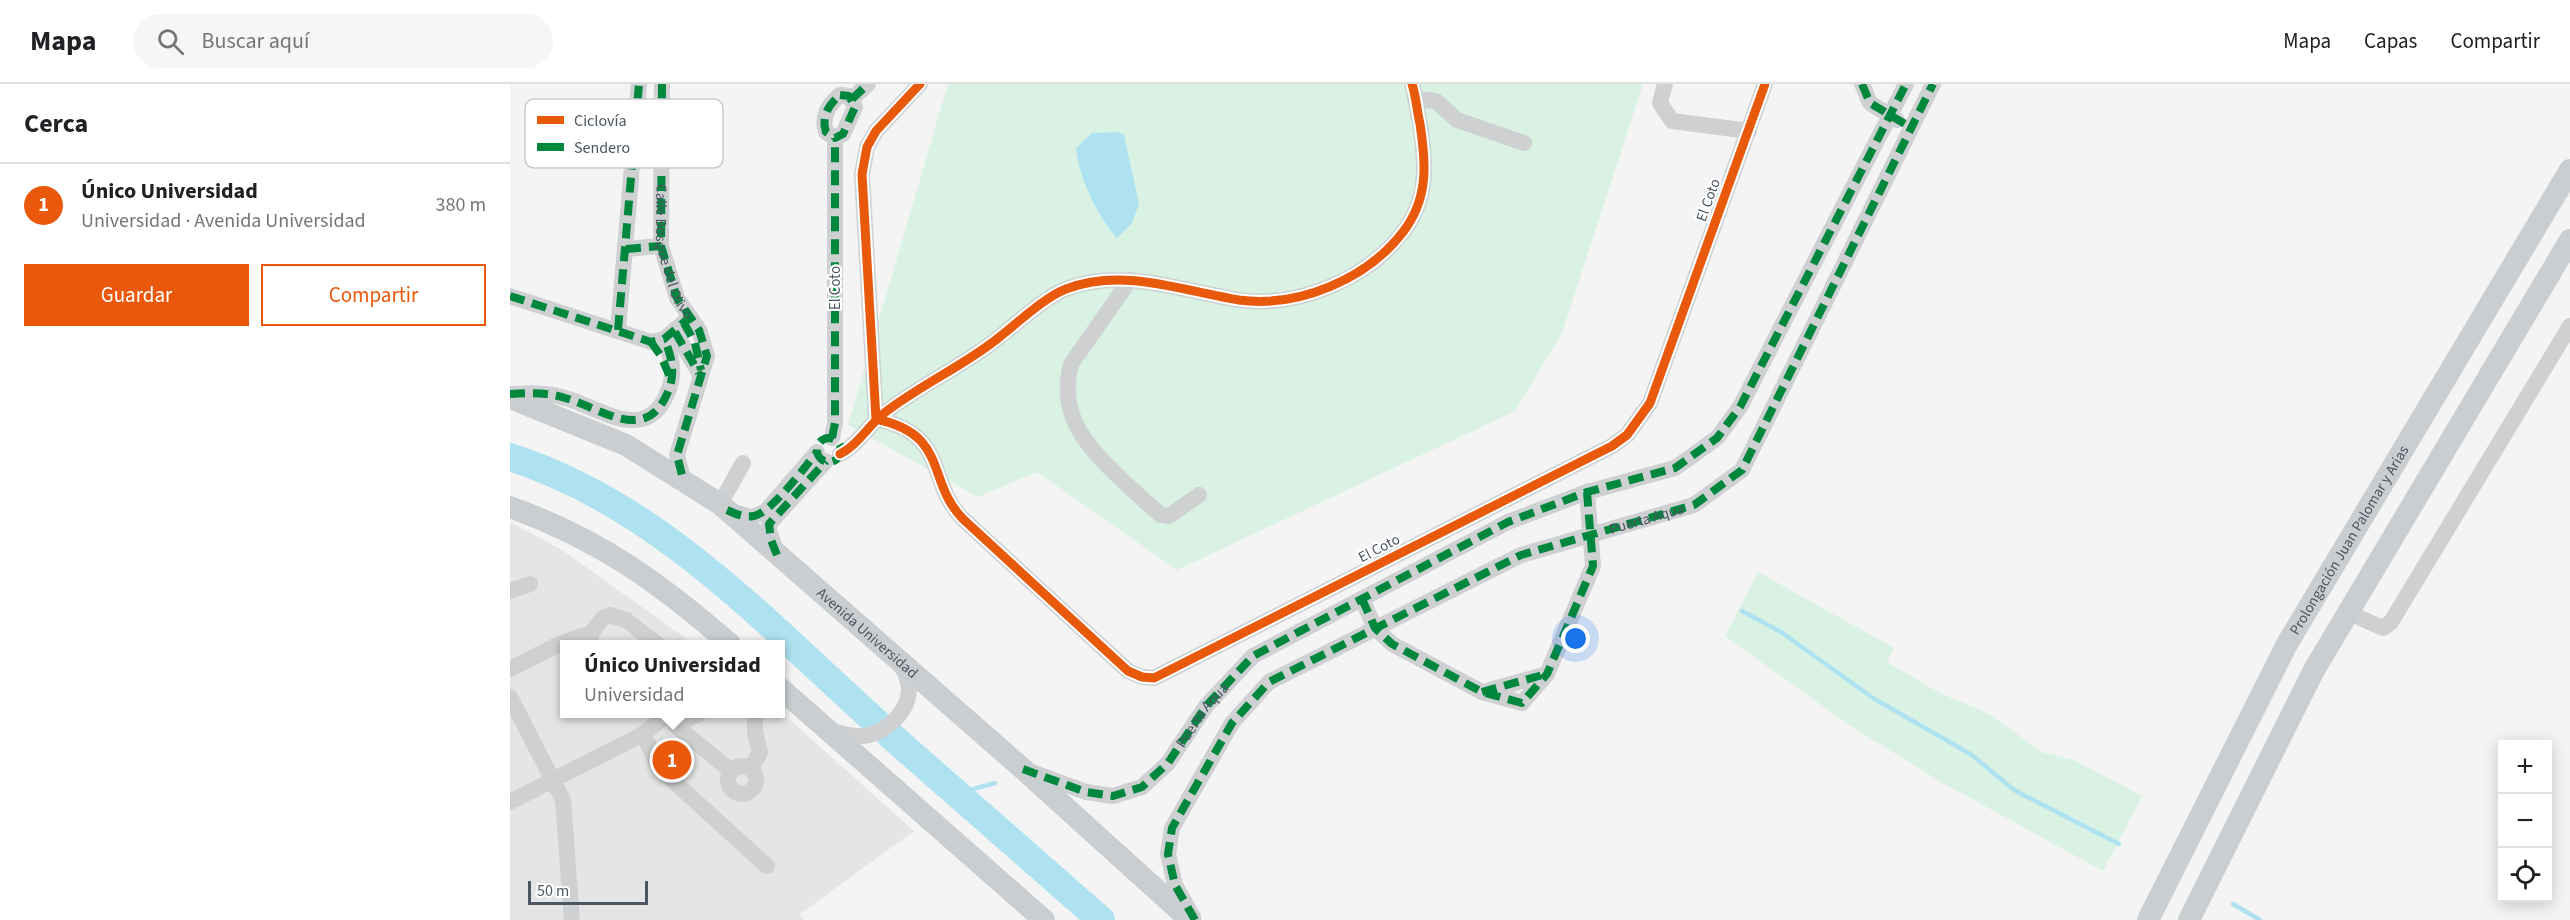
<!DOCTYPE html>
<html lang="es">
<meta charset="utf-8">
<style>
body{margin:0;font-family:"Source Sans 3",sans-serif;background:#f6f6f6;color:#202124}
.controls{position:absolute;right:18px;bottom:18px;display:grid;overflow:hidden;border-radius:0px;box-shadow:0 3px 15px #0003}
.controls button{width:54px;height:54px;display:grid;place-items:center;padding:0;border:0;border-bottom:2px solid #e0e0e0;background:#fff;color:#202124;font:30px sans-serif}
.scale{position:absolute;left:18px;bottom:15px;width:120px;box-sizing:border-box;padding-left:6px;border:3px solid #4a5661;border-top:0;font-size:16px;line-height:21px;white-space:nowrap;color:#4a5661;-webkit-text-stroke:4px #fff;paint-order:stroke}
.you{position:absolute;left:1066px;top:555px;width:21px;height:21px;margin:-15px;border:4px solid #fff;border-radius:50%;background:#1a73e8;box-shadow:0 0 0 9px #1a73e833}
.badge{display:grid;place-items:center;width:39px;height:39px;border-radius:50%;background:#ea580c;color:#fff;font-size:20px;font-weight:700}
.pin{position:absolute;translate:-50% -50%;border:3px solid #fff;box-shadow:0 2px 6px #0006}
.popup{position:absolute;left:50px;top:556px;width:225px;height:78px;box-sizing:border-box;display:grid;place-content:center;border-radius:0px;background:#fff;filter:drop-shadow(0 2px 4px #0005);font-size:20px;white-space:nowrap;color:#757577}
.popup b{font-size:22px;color:#202124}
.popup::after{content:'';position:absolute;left:50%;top:100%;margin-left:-12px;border:12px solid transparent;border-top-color:#fff}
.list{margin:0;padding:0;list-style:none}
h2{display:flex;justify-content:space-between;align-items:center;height:78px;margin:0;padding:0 24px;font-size:26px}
h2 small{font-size:20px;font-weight:400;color:#757577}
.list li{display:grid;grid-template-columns:39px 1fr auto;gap:18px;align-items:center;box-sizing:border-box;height:84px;padding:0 24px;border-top:2px solid #e0e0e0}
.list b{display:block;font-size:22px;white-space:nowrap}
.list p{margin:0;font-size:20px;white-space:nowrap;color:#757577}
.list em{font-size:20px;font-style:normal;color:#757577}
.actions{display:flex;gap:12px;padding:18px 24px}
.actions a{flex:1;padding:14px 0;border:2px solid #ea580c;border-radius:0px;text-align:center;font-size:21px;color:#ea580c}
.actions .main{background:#ea580c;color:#fff}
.icon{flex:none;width:33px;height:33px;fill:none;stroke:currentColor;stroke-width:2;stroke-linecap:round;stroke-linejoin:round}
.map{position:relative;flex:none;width:2060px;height:836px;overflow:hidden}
header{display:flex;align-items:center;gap:36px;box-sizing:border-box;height:84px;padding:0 30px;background:#fff;border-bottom:2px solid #e0e0e0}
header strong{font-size:28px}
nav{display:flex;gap:33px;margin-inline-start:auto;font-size:21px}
.search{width:420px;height:54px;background:#f6f6f6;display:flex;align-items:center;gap:15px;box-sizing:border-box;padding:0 21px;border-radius:33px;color:#757577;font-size:22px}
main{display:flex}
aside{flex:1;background:#fff}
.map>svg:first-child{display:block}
.education{fill:#e6e5e6}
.green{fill:#d9f2e3}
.water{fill:#aee2f0}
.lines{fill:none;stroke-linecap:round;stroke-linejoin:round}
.stream{stroke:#aee2f0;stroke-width:4.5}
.river{stroke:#aee2f0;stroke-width:28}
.minor{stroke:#ced0d2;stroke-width:16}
.major{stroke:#caced1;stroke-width:22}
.quiet{stroke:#00873e;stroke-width:8;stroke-dasharray:15 8;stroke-linecap:butt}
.cycleway-casing{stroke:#fff;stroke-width:13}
.cycleway{stroke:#e8590c;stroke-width:9}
.labels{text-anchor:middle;stroke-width:4.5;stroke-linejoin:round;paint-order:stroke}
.street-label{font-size:15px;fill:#4a5661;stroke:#fff}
.key{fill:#fff;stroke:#c9ccd0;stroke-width:1.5}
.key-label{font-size:16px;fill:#4a5661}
</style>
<header>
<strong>Mapa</strong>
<div class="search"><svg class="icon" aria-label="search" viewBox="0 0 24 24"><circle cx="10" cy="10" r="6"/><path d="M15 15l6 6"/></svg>Buscar aquí</div>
<nav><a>Mapa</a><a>Capas</a><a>Compartir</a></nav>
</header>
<main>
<aside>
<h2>Cerca<small></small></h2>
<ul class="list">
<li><span class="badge">1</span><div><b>Único Universidad</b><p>Universidad · Avenida Universidad</p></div><em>380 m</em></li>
</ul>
<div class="actions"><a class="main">Guardar</a><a>Compartir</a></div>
</aside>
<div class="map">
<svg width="2060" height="836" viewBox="0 0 2060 836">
<rect width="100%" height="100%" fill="#f4f4f4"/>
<path class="education" d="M0,438L52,466L184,560H54V630H270V627L404,747L290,830L293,836H0Z"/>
<path class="green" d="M438,0H1133L1052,249L1005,327L667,486L527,388L468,413L338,341Z
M1248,488L1384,564L1377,578L1428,608L1481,631L1531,668L1564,676L1632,712L1593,787L1431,698L1336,639L1215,552Z"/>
<path class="water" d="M607,48L614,51L629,120L622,139L607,154C588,133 568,93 566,64L582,49Z"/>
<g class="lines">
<path class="stream" d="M1232,527L1271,548L1363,614L1462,671L1504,706L1609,760
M446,710L485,699
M1723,820L1750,836"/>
<path class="river" d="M0,373C147,420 255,538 366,638
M380,651L591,836"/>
<g class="minor">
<path id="s1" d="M152,0L151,162L167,214L189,246L197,272L167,371L173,395"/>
<path d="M410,0L366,47L357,63L352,90L366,335C440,351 415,396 453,435L618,587L632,593L644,594L1102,362L1117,351L1140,319L1255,0"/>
<path d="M1155,0L1150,19L1162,37L1239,47"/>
<path d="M1352,0L1360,19L1387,36"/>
<path d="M330,11L339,12L345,23L333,50L325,54L316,48C311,33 318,21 330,11Z"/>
<path d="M342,15L358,0"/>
<path d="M905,15L926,17L947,36L1014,59"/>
<path d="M116,165L151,162"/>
<path d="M620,196L561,280C548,330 575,361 609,393C623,406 636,419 651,431L659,432L689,411"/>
<path d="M0,212L141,258L154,255L180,233"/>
<path d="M108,246L129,0"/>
<path d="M165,248L191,292"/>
<path d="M0,310C19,309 37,308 55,314C89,323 134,360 156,312C166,293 163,274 154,255"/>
<path d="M322,354L325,339V54"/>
<path d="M330,370C347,362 359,341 373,330C406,304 445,286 479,261C500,246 534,213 556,205C613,183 672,207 729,216C789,224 857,195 893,148C919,114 916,79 910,40C907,27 906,12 902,0"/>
<path d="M210,420L233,379"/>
<path d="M220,427L241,433L255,428L307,368"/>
<path d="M266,467L259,446V440L316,377"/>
<path d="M0,507L20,500"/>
<path d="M852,515L865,544L882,560L972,608L1012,619L1037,590L1083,482L1077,408"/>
<path d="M1839,529L1873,544L1881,538L2060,242"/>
<path d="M81,560V549L93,534L100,531L116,536L147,560"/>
<path d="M0,585L49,560L81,549"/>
<path d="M973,608L1037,590"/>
<path d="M0,613L53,716L62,836"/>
<path d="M189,630L165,641L221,687"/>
<path d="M320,646C330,649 341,653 352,652C374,651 399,628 399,605C399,596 394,587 390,578"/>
<path d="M133,650L150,685L257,782"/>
<circle cx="232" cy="696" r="14"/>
<path d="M241,685L250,668L245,648V630"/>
<path d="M522,688L576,708L603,712L632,703L658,679L696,622L743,572L998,438L1077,408L1165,384L1207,354L1230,323L1396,0"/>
<path d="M0,718L133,650L155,633L152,630"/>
<path id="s2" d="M683,833L665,801L658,770L662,744L722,639L759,598L1011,471L1184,421L1232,386L1423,0"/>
</g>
<g class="major">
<path id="s3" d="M0,314L116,361L210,420L513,685L680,836"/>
<path d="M0,423C89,455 150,499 220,560"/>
<path d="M270,604L534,836"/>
<path id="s4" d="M1638,836L1777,560L2060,86"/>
<path d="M1679,836L1804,586L2060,156"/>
</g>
<g class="quiet">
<path d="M152,0L151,162L167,214L189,246L197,272L167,371L173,395"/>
<path d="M1352,0L1360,19L1400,43"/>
<path d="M330,11L339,12L345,23L333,50L325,54L316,48C311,33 318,21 330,11Z"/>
<path d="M342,15L358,0"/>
<path d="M116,165L151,162"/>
<path d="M0,212L141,258L154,255L180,233"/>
<path d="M174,239L185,259L191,286"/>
<path d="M108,246L129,0"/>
<path d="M165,248L189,289"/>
<path d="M141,258L151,272L160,293"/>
<path d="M0,310C19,309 37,308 55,314C89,323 134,360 156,312C166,293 163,274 154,255"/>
<path d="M322,354L325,339V54"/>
<circle cx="319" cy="366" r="12"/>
<path d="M217,426C226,430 234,434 244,432C262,428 294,384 307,368"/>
<path d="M267,471L261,456L259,440L316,377"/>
<path d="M852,515L865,544L882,560L972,608L1012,619L1037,590L1083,482L1077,408"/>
<path d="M972,608L1036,590"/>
<path id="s5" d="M513,685L576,708L603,712L632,703L658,679L696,622L743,572L998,438L1077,408L1165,384L1207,354L1230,323L1396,0"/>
<path d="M685,836L665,801L658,770L662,744L722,639L759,598L1011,471L1184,421L1232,386L1423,0"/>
</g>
<defs>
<path id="cycleway" d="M410,0L366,47L357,63L352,90L366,335C440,351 415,396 453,435L618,587L632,593L644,594L1102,362L1117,351L1140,319L1255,0
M330,370C347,362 359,341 373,330C406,304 445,286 479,261C500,246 534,213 556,205C613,183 672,207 729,216C789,224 857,195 893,148C919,114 916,79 910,40C907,27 906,12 902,0"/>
</defs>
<use href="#cycleway" class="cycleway-casing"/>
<use href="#cycleway" class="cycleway"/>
</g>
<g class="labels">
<g class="street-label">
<text transform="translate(1198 116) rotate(-70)" y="5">El Coto</text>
<text dy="5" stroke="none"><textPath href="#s1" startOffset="170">Calle Bosque del Olivo</textPath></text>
<text transform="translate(325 204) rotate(-90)" y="5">El Coto</text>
<text dy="5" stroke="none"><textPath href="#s2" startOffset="684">Puerta Aqua</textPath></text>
<text dy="5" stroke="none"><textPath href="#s4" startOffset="430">Prolongación Juan Palomar y Arias</textPath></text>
<text transform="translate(869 464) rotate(-27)" y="5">El Coto</text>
<text dy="5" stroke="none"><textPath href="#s3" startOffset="432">Avenida Universidad</textPath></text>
<text dy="5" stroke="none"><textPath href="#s5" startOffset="219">Puerta Aqua</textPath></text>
</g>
</g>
<rect x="15" y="15" width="198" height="69" rx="9" class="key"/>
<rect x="27" y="32" width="27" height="8" fill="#e8590c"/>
<rect x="27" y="59" width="27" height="8" fill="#00873e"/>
<g class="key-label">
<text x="64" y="42">Ciclovía</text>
<text x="64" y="69">Sendero</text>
</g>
</svg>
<div class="controls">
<button>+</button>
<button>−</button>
<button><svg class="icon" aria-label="locate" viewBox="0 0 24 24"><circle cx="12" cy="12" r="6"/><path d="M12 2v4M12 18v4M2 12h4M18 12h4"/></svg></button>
</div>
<div class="scale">50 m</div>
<div class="you"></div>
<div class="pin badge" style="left:162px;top:676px">1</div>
<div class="popup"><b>Único Universidad</b>Universidad</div>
</div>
</main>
